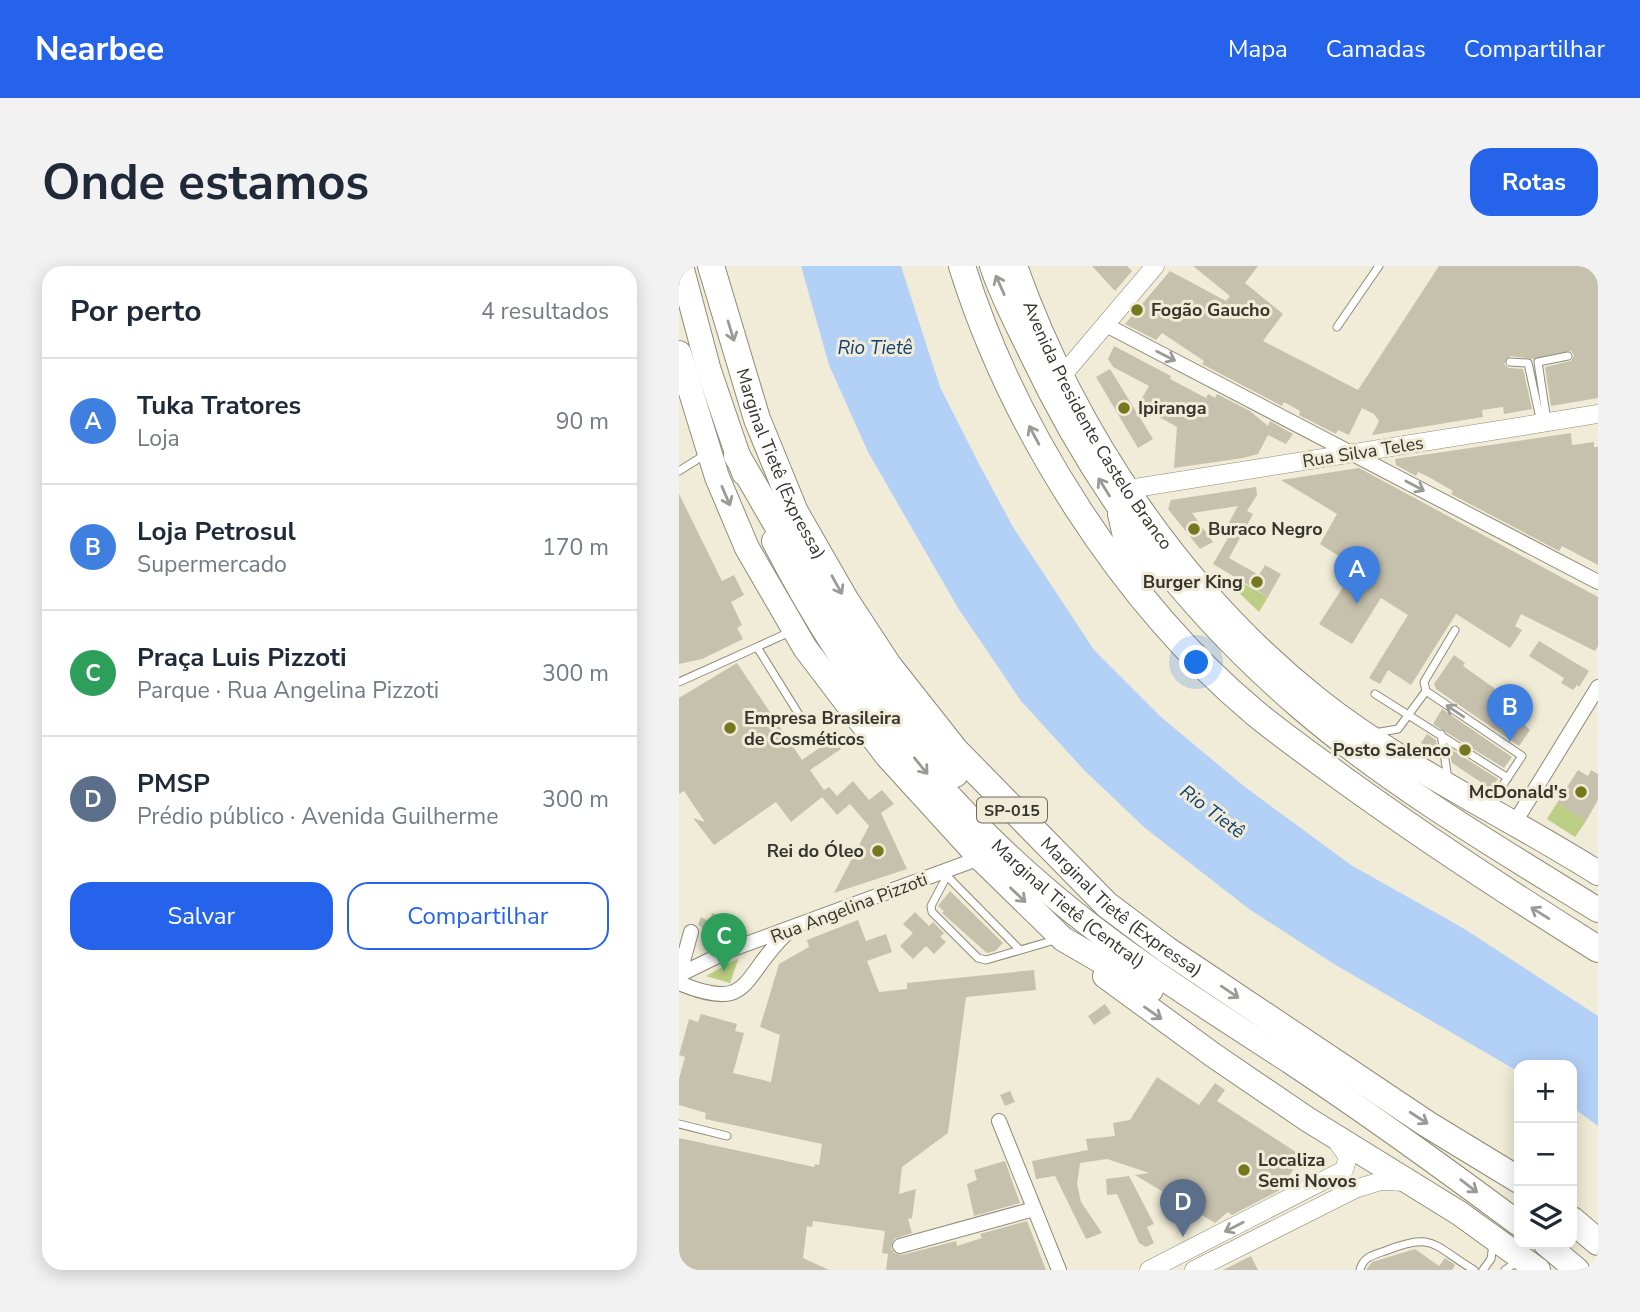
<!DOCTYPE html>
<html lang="pt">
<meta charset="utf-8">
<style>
body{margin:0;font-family:"Nunito Sans",sans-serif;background:#f2f2f3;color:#1f2937}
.controls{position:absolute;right:21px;bottom:21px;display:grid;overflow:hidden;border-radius:14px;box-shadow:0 4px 18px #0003}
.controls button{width:63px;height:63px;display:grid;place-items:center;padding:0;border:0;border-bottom:2px solid #e0e1e3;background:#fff;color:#1f2937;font:35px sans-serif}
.you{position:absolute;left:518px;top:397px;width:24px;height:24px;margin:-18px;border:5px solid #fff;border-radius:50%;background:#1a73e8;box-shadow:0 0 0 10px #1a73e833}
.badge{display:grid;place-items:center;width:46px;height:46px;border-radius:50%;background:#2563eb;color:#fff;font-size:23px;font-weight:700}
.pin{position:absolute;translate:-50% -58px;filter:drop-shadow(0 2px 4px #0008)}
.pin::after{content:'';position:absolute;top:37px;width:24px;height:21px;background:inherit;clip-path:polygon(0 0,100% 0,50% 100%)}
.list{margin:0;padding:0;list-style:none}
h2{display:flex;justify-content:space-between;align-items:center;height:91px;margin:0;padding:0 28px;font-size:30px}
h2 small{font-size:23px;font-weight:400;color:#747a83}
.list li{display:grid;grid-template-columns:46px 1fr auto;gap:21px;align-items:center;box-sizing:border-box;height:126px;padding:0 28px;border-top:2px solid #e0e1e3}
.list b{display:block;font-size:26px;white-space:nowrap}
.list p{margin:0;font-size:23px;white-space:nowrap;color:#747a83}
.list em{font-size:23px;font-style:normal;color:#747a83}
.actions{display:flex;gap:14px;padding:21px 28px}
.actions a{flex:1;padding:16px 0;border:2px solid #2563eb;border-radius:21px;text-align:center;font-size:24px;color:#2563eb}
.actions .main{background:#2563eb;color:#fff}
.icon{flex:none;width:38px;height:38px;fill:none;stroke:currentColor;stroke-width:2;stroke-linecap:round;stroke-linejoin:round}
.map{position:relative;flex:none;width:919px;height:1004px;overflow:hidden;border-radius:21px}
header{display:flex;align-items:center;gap:42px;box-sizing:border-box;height:98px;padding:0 35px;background:#2563eb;color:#fff}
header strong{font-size:33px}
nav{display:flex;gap:38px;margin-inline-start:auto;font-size:24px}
.intro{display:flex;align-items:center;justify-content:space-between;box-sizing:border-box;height:168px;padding:0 42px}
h1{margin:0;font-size:49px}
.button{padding:18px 32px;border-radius:21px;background:#2563eb;color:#fff;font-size:24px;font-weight:700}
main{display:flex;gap:42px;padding:0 42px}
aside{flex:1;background:#fff;border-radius:21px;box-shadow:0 4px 18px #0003}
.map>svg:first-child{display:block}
.green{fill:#bbce83}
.water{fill:#b3d0f7}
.building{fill:#c6c1ad}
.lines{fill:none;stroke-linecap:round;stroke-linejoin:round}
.service-casing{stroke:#8e8b77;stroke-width:9}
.minor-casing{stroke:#8e8b77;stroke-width:16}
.tertiary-casing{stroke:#8e8b77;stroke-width:19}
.trunk-casing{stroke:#8e8b77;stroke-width:26}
.motorway-casing{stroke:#8e8b77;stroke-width:28}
.service{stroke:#fff;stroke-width:7}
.minor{stroke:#fff;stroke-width:14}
.tertiary{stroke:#fff;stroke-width:18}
.trunk{stroke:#fff;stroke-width:24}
.motorway{stroke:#fff;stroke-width:26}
.oneway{stroke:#9a9a96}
.poi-dot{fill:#76781f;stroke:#f0ecd7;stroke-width:2.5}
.labels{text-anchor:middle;stroke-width:6;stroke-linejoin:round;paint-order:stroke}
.shield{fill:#f0ecd7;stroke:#6e6b5f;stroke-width:2}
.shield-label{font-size:16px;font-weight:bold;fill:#36342c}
.poi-label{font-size:18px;font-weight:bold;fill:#36342c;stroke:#f0ecd7;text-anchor:start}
.street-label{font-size:18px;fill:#36342c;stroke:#f0ecd7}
.water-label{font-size:19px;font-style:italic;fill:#103f76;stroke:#f0ecd7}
</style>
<header>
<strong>Nearbee</strong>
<nav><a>Mapa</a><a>Camadas</a><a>Compartilhar</a></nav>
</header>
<div class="intro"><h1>Onde estamos</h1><a class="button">Rotas</a></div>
<main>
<aside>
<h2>Por perto<small>4 resultados</small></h2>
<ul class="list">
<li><span class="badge" style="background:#3f7fe0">A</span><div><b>Tuka Tratores</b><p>Loja</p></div><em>90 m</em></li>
<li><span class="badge" style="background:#3f7fe0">B</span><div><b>Loja Petrosul</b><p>Supermercado</p></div><em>170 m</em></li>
<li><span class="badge" style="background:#2e9e5b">C</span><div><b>Praça Luis Pizzoti</b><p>Parque · Rua Angelina Pizzoti</p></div><em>300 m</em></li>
<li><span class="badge" style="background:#5c6f8a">D</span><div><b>PMSP</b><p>Prédio público · Avenida Guilherme</p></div><em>300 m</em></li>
</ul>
<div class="actions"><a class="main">Salvar</a><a>Compartilhar</a></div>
</aside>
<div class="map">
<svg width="919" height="1004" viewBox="0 0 919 1004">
<rect width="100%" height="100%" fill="#f0ecd7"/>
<path class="green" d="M556,313L589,331L580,346L552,319Z
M878,537L907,555L896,571L868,553Z
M59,694L51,717L27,710L58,693Z"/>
<path class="water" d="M122,0H222L261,121L299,196L334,261L415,384L482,451L566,521L672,599L784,662L919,750V860L893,841V799H840V806L655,698L570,643L466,562L406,505L342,435L279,342L189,186L150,99Z"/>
<path class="building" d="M413,0H448L453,5L436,25Z
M514,0H579L566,17L604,48L584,75L679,124L760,0H919V132L872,140L866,101L892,95L895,89L892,85L854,93L831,90L825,98L830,102L844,103L853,143L825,148L824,141L803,144L804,151L693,169L700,155L695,148L683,142L670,169L659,164L657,168L620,149L621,145L605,136L603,140L523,98L525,95L483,67L477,74L446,58L491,5L547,35L551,30Z
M435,80L492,110L491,113L527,132L529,128L536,132L538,128L571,145L589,160L591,155L614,168L607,178L589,169L579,188L564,192L495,202L498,161L459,139L470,120L434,101L429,93Z
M431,103L474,173L459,182L417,111Z
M892,167L893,179L915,176V181H919V299L883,280L880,285L772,228L774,225L748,210L739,206L737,210L717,199L716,193Z
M680,202L919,331V380L916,385L842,348L836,360L843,364L831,382L777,348L732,419L709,404L701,418L690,412L729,349L702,332L673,378L640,358L670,312L660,305L666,294L641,278L658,248L602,214Z
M577,221L578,229L568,245L574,248L550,292L580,309L586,299L602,308L589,331L534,298L553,265L542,271L559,240L513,247L534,276L521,283L489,243L492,234Z
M0,228L43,315L55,309L65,329L52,336L63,359L58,362L64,373L23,393L0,398Z
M860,375L910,405L900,421L898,419L894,424L882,417L885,412L850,390Z
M775,389L786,397L784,400L849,446L843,456L851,464L840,480L757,423L755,418Z
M58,397L123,494L155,472L162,483L131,504L145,524L150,521L158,530L174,515L190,534L203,524L215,538L202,547L228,603L155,627L190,560L171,538L158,549L143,531L112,556L97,536L35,579L14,552L26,556L5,525L0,528V432Z
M763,443L833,491L825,502L754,458Z
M748,468L757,474L759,488L742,477Z
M770,482L819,513L812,523L773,497Z
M899,504L909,510L912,504L919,508V534L907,555L878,537Z
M271,625L324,677L316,685L308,687L263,647L265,645L259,640Z
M236,646L250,660L254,656L265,667L261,671L267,676L255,688L247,680L234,693L221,680L234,667L224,658Z
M33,647L46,651L43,661L38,659L36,669L19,659L22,651L31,656Z
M179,654L187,675L207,668L213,686L188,695L200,726L228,723V717L355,704L357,724L287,731L269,867L223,901L220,928L237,923L233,952L229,953L233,967L215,973L212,982L215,987L223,989L277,975L278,980L303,972L301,968L348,955L367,1004H207L209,988L203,987L206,965L134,955L133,961L128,960L124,992L150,1004H0V872L135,901L136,898L140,899L143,878L26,853L27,847L0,839V813L6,791L0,789L10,753L19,756L22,748L58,758L56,765L65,767L54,807L92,816L101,769L81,761L100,698L130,681L128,674Z
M426,738L432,747L415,759L409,750Z
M478,811L520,839L536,817L546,824L538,835L623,890L601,924L553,949L549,946L536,957L456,909L470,907L428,893L401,897L398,918L402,936L423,967L407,973L376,910L357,913L353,895L409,884L407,873L436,870L434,857L451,854Z
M331,825L336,836L326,840L321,829Z
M326,895L341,937L295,950L288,918L298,914L295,904Z
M450,910L475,958L468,961L475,977L467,981L460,977L438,928L428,929L427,913Z
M736,983L760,1000L766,992L776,999L773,1004H687L693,996Z
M572,990L579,1004H544Z"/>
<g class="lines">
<defs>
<path id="service" d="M658,61L700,0
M831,96L849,97L862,157
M868,155L859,96L889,90
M0,205L27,188
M113,365L78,381L124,455
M0,416L78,381
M747,425L745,416L776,364
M696,428L829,512
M695,467L719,463L747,425L843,490L810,540
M762,468L769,513
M270,606L252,640L253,646L299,692L307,694L376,674
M268,610L341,684
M0,858L48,870
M681,1004C684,991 694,989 706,985C756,965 754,980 795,1004
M804,1004L812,993L814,978
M826,1004L838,996"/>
<path id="minor" d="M427,59L919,316
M836,556L919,421
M0,709L51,684L301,592
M0,710L12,666
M0,717C73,747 61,712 107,668
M320,855L380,1004
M221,980L355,943"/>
<path id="tertiary" d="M382,111L476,0
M450,223L919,148
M470,1004L665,904L669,891L656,873
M515,1004L676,923L702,915L729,916"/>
<g id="trunk">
<path d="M2,0L30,105L65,207"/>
<path d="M313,0C323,30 338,58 352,87C418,226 504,341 622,442C713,520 817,581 919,644"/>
<path id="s1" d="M336,0C395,166 501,324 639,434C725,502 827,549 919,607"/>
<path d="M0,87L38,211L68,282L126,382L208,490L301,592L384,673L472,724"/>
<path id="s2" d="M95,275C164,410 254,528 370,626C445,690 529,742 612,796C690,848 765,902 840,958"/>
<path d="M426,710L534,789L628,853L780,947L859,1004"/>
<path d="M867,978L898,1004"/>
</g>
<g id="motorway">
<path id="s3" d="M32,0L78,153L116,246L167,335L209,399L276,484L428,639L488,684L748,858L840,914"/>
<path d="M283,0C334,163 444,336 575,446C605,471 637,493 668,516C750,575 834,630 919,683"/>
<path d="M58,190C123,300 183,417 276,508"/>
<path d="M442,248L450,283L470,311"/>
<path d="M893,954L919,976"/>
</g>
</defs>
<use href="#service" class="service-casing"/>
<use href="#minor" class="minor-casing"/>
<use href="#tertiary" class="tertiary-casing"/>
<use href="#trunk" class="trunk-casing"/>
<use href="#motorway" class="motorway-casing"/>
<use href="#service" class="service"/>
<use href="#minor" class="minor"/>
<use href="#tertiary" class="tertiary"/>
<use href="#trunk" class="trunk"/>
<use href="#motorway" class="motorway"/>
</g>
<defs><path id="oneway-shaft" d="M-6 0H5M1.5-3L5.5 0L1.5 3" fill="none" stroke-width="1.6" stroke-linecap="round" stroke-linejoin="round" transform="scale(1.75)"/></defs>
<g class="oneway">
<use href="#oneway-shaft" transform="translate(321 19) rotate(-114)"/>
<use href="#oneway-shaft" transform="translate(52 65) rotate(73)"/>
<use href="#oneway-shaft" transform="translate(487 90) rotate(27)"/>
<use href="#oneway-shaft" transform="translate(355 169) rotate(-118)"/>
<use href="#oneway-shaft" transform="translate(736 220) rotate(28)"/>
<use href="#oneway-shaft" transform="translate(425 221) rotate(-122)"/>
<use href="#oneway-shaft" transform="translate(47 230) rotate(67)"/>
<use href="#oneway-shaft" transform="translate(158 319) rotate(61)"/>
<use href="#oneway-shaft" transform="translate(776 445) rotate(-146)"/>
<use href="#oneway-shaft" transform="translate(242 500) rotate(51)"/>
<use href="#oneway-shaft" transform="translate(339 629) rotate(44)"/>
<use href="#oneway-shaft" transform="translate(861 647) rotate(-148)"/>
<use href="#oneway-shaft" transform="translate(551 726) rotate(34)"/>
<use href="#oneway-shaft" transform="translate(474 747) rotate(35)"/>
<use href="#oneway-shaft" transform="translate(740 852) rotate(33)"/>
<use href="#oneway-shaft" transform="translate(790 920) rotate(37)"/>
<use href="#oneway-shaft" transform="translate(555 961) rotate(153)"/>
</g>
<g class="poi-dot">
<circle cx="458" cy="44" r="7"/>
<circle cx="445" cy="142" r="7"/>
<circle cx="515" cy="263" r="7"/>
<circle cx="578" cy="316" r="7"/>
<circle cx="51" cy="462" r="7"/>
<circle cx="786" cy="484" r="7"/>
<circle cx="902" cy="526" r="7"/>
<circle cx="199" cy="585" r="7"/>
<circle cx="565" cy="904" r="7"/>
</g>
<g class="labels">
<rect class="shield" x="298" y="531.5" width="70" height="25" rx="5"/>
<g class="shield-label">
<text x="333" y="550">SP-015</text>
</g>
<g class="poi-label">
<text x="472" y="50">Fogão Gaucho</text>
<text x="459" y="148">Ipiranga</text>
<text x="529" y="269">Buraco Negro</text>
<text x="564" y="322" text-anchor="end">Burger King</text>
<text x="65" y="458">Empresa Brasileira<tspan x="65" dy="21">de Cosméticos</tspan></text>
<text x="772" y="490" text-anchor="end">Posto Salenco</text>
<text x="888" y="532" text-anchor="end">McDonald's</text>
<text x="185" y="591" text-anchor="end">Rei do Óleo</text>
<text x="579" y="900">Localiza<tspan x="579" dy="21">Semi Novos</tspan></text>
</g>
<g class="street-label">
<text dy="6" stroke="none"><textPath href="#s1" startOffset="180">Avenida Presidente Castelo Branco</textPath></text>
<text transform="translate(684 186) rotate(-9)" y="6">Rua Silva Teles</text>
<text dy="6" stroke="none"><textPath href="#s3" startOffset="210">Marginal Tietê (Expressa)</textPath></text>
<text dy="6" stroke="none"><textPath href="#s2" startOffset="471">Marginal Tietê (Central)</textPath></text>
<text dy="6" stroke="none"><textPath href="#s3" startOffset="777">Marginal Tietê (Expressa)</textPath></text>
<text transform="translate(170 642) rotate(-21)" y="6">Rua Angelina Pizzoti</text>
</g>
<g class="water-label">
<text x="196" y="88">Rio Tietê</text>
<text transform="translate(534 545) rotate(37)" y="7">Rio Tietê</text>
</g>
</g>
</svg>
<div class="controls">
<button>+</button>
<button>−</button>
<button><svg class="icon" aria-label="layers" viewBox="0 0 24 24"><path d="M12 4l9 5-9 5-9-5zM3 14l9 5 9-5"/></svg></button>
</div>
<div class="you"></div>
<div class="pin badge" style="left:678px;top:338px;background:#3f7fe0">A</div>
<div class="pin badge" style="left:831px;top:476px;background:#3f7fe0">B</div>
<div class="pin badge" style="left:45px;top:705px;background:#2e9e5b">C</div>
<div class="pin badge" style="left:504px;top:971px;background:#5c6f8a">D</div>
</div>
</main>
